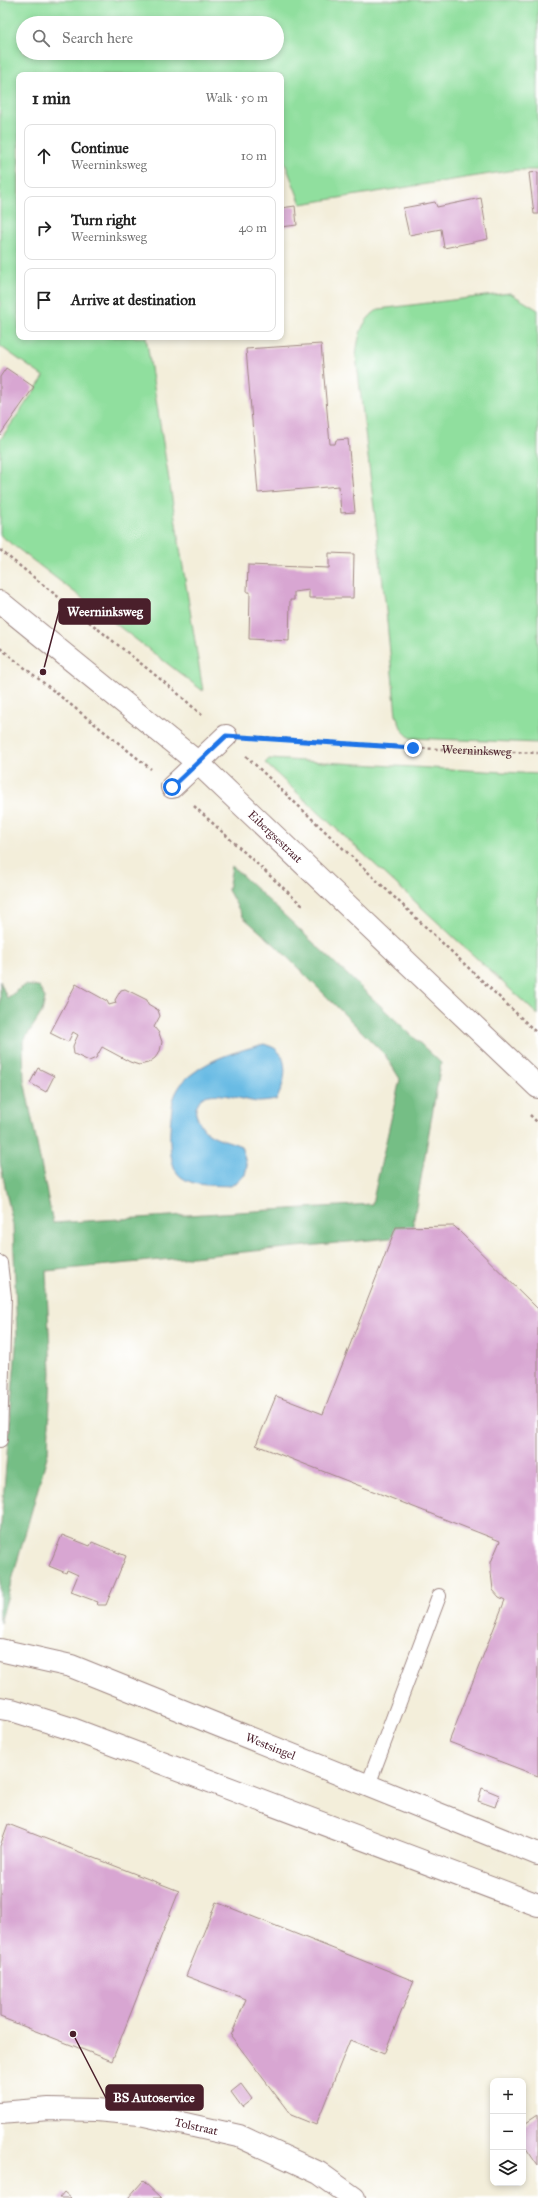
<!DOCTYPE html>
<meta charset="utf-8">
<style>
body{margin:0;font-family:"IM FELL Great Primer",serif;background:#f2f2f2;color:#222}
.controls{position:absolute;right:12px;bottom:12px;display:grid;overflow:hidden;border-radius:8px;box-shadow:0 2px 6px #0003}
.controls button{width:36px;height:36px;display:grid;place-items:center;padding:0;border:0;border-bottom:1px solid #e0e0e0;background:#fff;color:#222;font:20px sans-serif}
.stop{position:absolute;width:12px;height:12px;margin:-9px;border:3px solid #1a73e8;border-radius:50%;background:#fff}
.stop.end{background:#1a73e8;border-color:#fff;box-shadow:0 1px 4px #0008}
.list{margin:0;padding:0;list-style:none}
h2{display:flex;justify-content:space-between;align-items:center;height:52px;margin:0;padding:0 16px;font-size:17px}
h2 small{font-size:13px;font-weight:400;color:#767676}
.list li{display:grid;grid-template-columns:26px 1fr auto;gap:12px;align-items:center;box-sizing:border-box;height:64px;margin:0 8px 8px;padding:0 8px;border:1px solid #e0e0e0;border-radius:8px}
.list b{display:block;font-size:15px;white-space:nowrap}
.list p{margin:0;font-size:13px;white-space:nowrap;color:#767676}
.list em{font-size:13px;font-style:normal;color:#767676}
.icon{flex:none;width:22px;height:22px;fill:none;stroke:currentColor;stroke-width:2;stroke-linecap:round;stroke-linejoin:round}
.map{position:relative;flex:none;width:538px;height:2198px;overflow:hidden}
.search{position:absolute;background:#fff;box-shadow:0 2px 6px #0003;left:16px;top:16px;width:268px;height:44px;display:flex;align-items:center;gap:10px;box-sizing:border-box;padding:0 14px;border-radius:22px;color:#767676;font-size:15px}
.panel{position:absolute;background:#fff;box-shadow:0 2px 6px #0003;left:16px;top:72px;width:268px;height:268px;border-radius:8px}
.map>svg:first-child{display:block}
.green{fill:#90df9e;stroke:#6d7f64;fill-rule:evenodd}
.forest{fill:#74be85;stroke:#5f6e58}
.water{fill:#69bbe4;stroke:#5a6d88}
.building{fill:#d8a6d2}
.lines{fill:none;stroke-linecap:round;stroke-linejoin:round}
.lane-casing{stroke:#9e8682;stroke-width:16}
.street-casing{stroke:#9e8682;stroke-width:24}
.secondary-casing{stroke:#9e8682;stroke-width:24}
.path{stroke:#9e8682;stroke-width:2.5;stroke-dasharray:3 3;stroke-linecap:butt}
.lane{stroke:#fff;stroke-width:14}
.street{stroke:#fff;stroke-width:22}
.secondary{stroke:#fff;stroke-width:22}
.route{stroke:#1a73e8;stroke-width:5}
.labels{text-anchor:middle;stroke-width:3;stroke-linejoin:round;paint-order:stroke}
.street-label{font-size:12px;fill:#4a1f2b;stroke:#fff}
.leader{fill:none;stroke:#4a1f2b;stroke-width:1.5}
.callout-dot{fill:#4a1f2b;stroke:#fff;stroke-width:1.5}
.callout{fill:#4a1f2b;stroke:#4a1f2b;stroke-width:1.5}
.callout-label{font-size:13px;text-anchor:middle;font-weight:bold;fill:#fff}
</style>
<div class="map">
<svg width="538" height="2198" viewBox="0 0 538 2198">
<rect width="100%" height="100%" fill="#fff"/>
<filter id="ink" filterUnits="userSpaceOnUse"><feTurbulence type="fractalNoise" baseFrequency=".025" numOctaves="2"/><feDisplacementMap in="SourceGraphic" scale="8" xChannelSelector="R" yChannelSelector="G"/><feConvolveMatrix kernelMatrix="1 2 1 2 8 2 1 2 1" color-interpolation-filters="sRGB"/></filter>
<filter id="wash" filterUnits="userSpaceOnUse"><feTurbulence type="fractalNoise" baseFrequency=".012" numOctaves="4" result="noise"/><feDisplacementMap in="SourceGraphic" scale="16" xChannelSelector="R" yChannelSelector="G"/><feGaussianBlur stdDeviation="0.9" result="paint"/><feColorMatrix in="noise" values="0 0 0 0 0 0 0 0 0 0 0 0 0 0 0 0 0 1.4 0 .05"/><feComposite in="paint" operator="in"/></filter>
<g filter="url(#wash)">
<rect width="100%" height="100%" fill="#f3eeda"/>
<path class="green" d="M0,0H538V170H515L301,204L281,153V75H19V337H146L203,691L0,535V440L44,377L0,346ZM23,23H277V53H23Z
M510,293L538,310V743L410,738L402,730L396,715L385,601L356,355C359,334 361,321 379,309Z
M269,759L538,774V1015L265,763Z"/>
<path class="forest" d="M232,866L441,1063L411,1236L46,1271L51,1372L48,1453L0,1623V1536L17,1336L13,1225L0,1162V981L7,998L25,985L39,987L45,998L42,1012L23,1042L24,1080L53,1223L372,1204L400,1079L385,1055L275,945L243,917L228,890Z"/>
<path class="water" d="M264,1044C269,1046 275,1047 278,1051C290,1063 284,1087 276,1100C270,1101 264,1102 258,1102C243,1101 206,1085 198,1103C196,1107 195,1110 196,1114C204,1139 221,1137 241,1146L247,1166L245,1175L231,1186C215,1185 194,1187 181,1177C165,1165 170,1119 173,1101C176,1090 183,1080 192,1074C213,1057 239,1051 264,1044Z"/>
<g id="blocks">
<path class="building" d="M538,172V214H534L529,173Z
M481,198L488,239L444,248L441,229L409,235L403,208L435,202L437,207Z
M295,206L297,225L281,227V208Z
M321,344L330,444H335L336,440L348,439L355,512L341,513L339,486L258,493L246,349Z
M6,368L34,387L0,435V377Z
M329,553L354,554L353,598H309V590L294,592V600H290L289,641L249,639L250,592H247L248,565L329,568Z
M76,984L107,1001L109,1005L116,1003L115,1000L121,990L125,989L147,1000L148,1004L158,1010L160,1016L154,1027L159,1033L162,1042L160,1051L155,1058L148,1063L139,1065L130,1062L102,1047L96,1058L89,1061L74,1054L73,1046L78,1035L73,1032L68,1042L50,1033Z
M38,1068L54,1076L46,1092L30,1083Z
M454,1226L538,1309V1776L449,1742L505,1600L499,1597L493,1590L491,1572V1562L500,1541L256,1445L276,1396L323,1414L396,1227Z
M62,1535L90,1546L92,1542L126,1556L106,1605H97L98,1602L71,1592L78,1575L67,1570L66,1573L49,1566Z
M482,1788L499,1795L495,1807L478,1801Z
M8,1824L179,1891L112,2061L0,2017V1846Z
M216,1902L414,1981L384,2054L350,2040L316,2125L291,2115L231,2036L246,1999L186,1976Z
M241,2084L252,2099L242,2107L231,2092Z
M538,2115V2166L523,2144V2125Z
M143,2181L161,2198H128Z
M64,2192L71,2198H59Z"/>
</g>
</g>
<g filter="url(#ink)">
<use href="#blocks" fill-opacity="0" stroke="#9e8682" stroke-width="1"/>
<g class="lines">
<defs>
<path id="lane" d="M0,1263L4,1297L0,1440
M368,1785L439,1596"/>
<g id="street">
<path d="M172,787L226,736"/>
<path id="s2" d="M0,1650L71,1666L538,1854"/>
<path id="s3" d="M0,2113L49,2109L96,2110L140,2114L239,2136L319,2173L354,2198"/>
</g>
<g id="secondary">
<path id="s4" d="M0,602L197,762L538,1087"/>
<path d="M0,1708L12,1710L72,1729L538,1905"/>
</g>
</defs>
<use href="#lane" class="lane-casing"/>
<use href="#street" class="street-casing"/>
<use href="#secondary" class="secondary-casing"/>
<g class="path">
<path d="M0,550L175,691L204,717"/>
<path d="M0,648L151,769"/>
<path id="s1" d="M255,737L413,748L538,753"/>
<path d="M246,756L538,1034"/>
<path d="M194,806L304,907"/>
<path d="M530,1115L538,1123"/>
</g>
<use href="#lane" class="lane"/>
<use href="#street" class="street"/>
<use href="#secondary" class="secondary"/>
</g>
</g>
<g class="lines" filter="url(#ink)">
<path class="route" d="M172,787L226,736L413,748"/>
</g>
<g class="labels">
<g class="street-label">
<text dy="4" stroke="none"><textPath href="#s1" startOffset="222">Weerninksweg</textPath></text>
<text dy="4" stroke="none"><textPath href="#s4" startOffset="362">Eibergsestraat</textPath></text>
<text dy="4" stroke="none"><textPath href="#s2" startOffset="288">Westsingel</textPath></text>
<text dy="4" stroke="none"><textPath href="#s3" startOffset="198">Tolstraat</textPath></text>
</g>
</g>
<path class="leader" d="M43 672L59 611M73 2034L106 2098"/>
<g class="callout-dot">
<circle cx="43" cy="672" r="4"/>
<circle cx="73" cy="2034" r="4"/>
</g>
<g class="callout">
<rect x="59" y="599" width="91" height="25" rx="4"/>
<rect x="106" y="2085" width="97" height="25" rx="4"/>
</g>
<g class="callout-label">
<text x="105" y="616">Weerninksweg</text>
<text x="154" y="2102">BS Autoservice</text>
</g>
</svg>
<div class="controls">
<button>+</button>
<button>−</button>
<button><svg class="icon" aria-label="layers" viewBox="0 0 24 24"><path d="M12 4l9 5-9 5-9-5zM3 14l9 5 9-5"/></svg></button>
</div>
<div class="stop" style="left:172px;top:787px"></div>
<div class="stop end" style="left:413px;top:748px"></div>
<div class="search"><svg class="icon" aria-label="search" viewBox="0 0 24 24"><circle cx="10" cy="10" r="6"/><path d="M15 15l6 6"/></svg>Search here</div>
<section class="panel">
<h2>1 min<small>Walk · 50 m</small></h2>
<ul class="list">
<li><svg class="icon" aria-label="ahead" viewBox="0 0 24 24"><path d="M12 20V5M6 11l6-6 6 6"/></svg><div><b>Continue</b><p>Weerninksweg</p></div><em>10 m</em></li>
<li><svg class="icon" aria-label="right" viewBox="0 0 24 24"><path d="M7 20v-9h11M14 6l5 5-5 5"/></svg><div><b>Turn right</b><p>Weerninksweg</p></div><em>40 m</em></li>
<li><svg class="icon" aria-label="arrive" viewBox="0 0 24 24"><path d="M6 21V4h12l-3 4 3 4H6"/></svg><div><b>Arrive at destination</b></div></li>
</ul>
</section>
</div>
